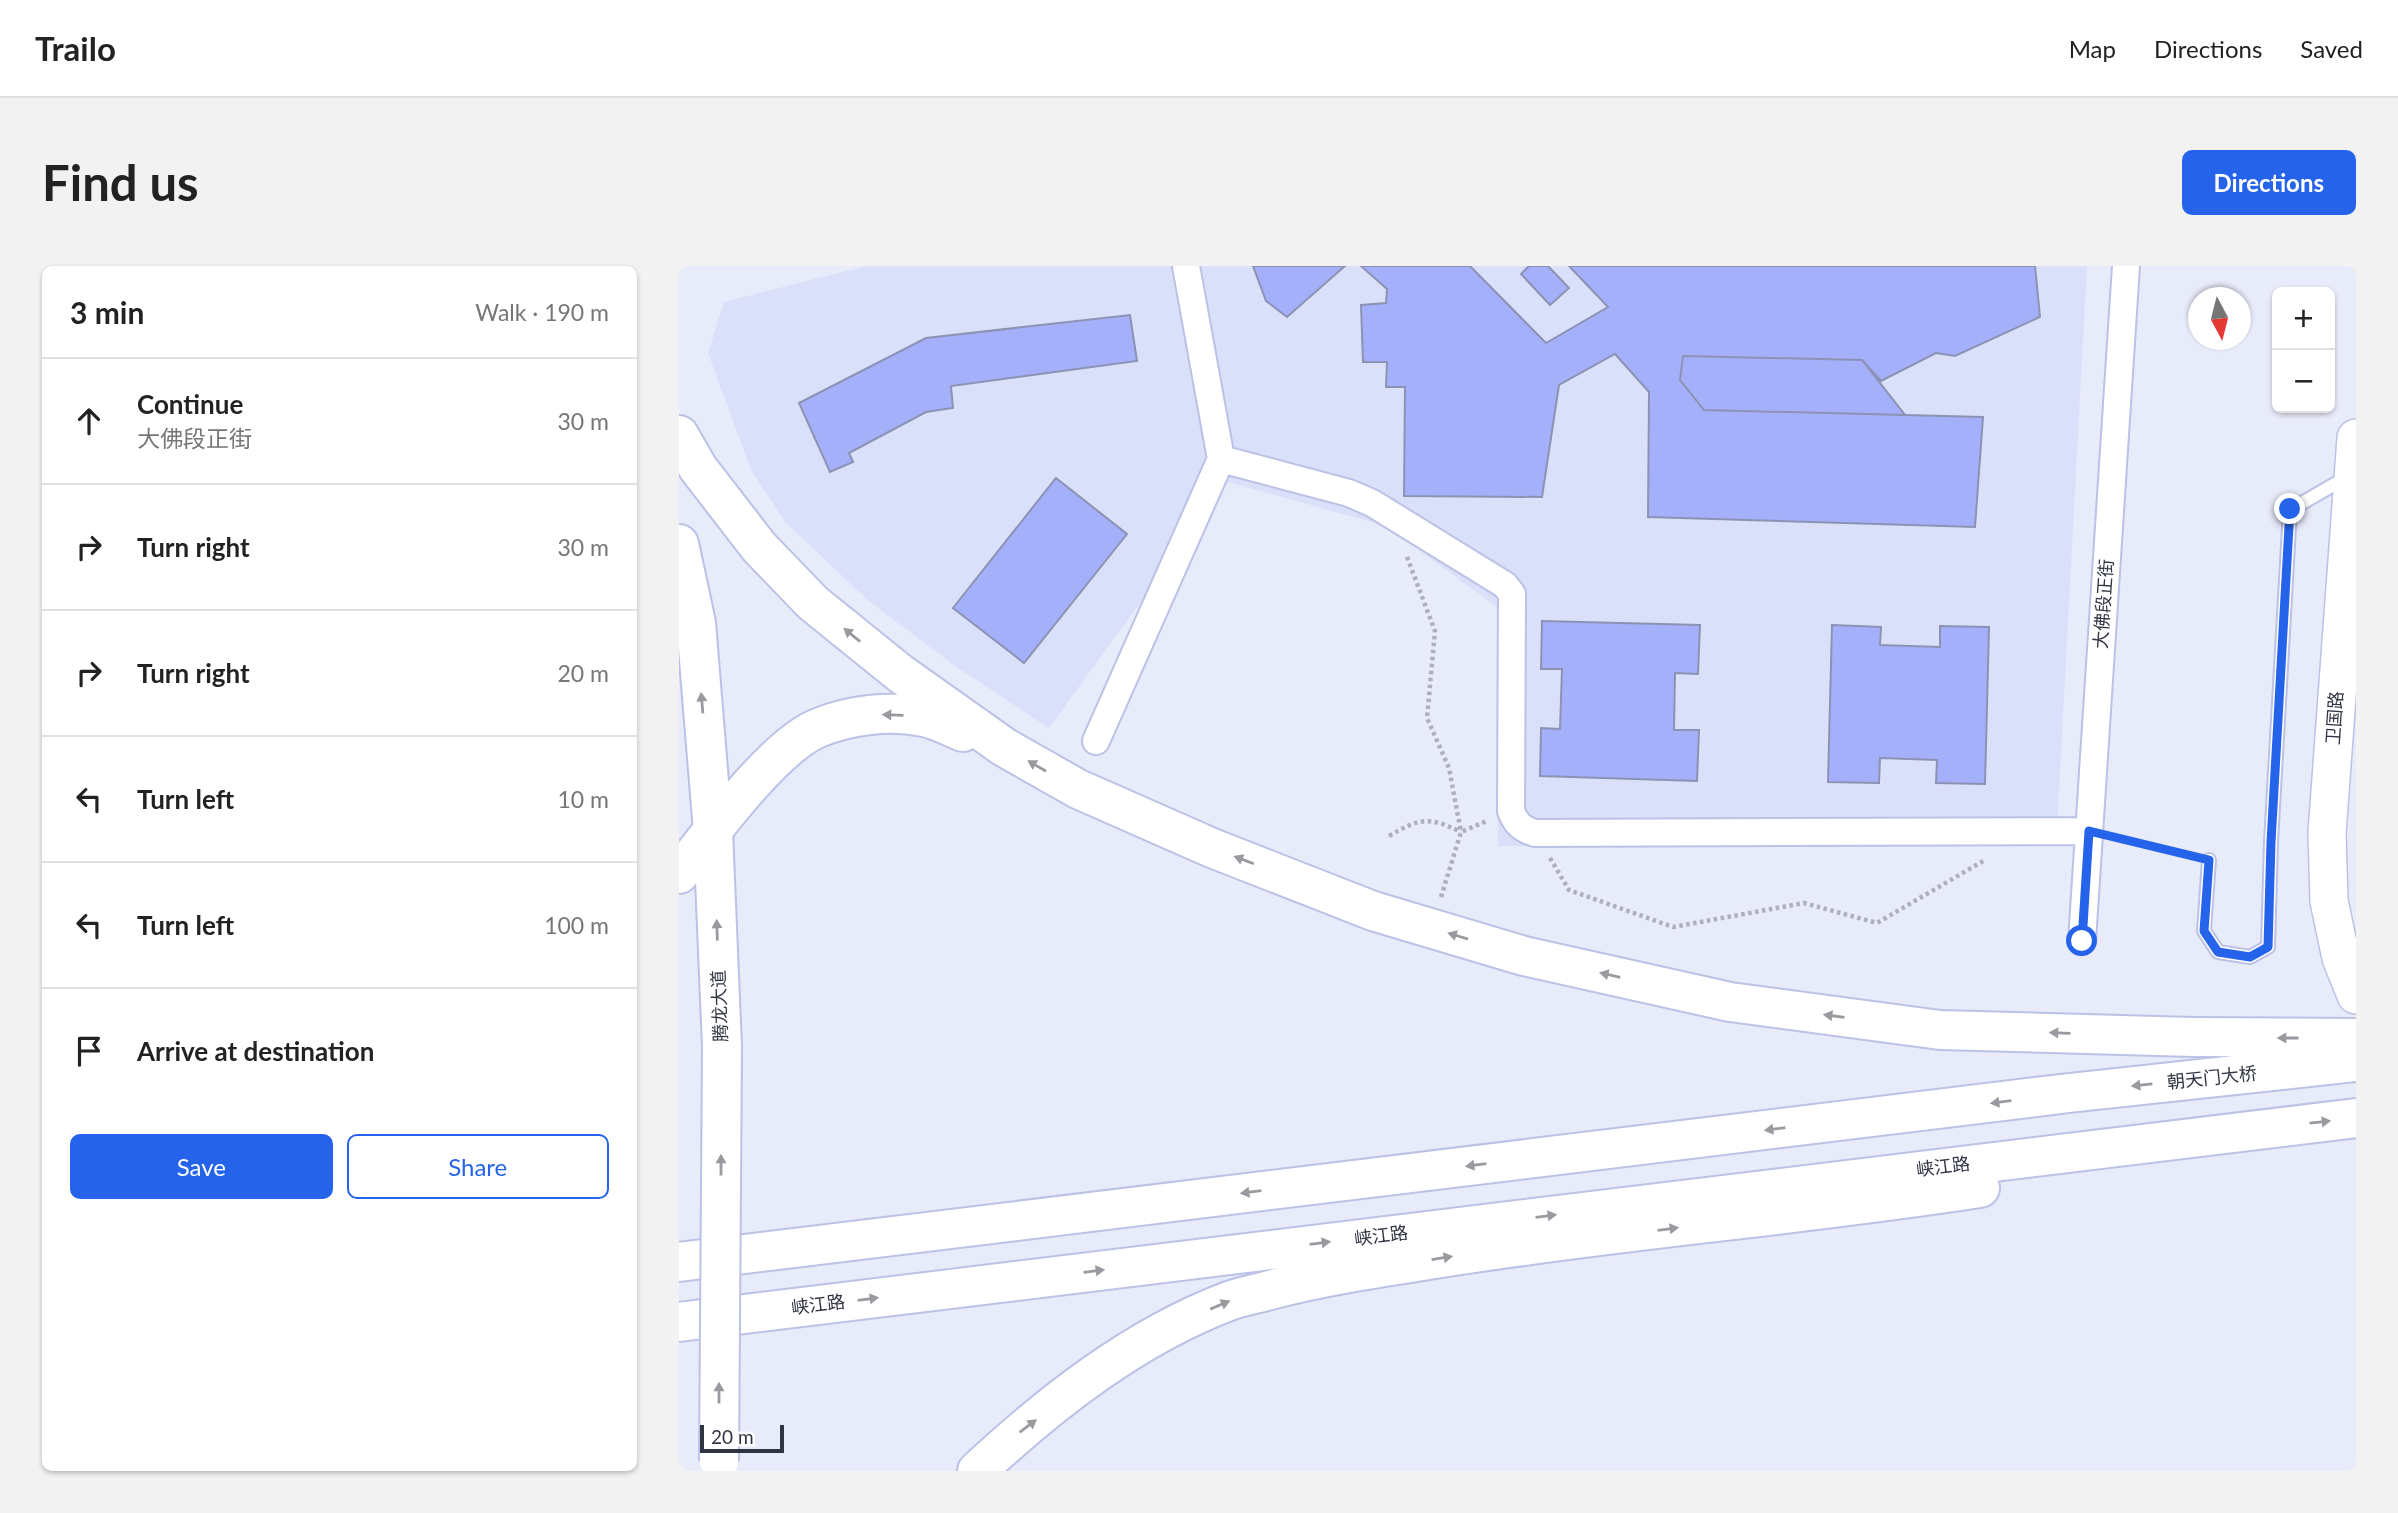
<!DOCTYPE html>
<meta charset="utf-8">
<style>
body{margin:0;font-family:Lato,"Noto Sans SC",sans-serif;background:#f2f2f2;color:#222}
.controls{position:absolute;right:21px;top:21px;display:grid;overflow:hidden;border-radius:10px;box-shadow:0 2px 5px #0004}
.controls button{width:63px;height:63px;display:grid;place-items:center;padding:0;border:0;border-bottom:2px solid #e0e0e0;background:#fff;color:#222;font:35px sans-serif}
.compass{position:absolute;left:1509px;top:21px;width:63px;height:63px;border-radius:50%;background:#fff;box-shadow:0 2px 5px #0004;rotate:173deg}
.scale{position:absolute;left:21px;bottom:18px;width:84px;box-sizing:border-box;padding-left:7px;border:4px solid #313442;border-top:0;font-size:19px;line-height:24px;white-space:nowrap;color:#313442;-webkit-text-stroke:5px #fff;paint-order:stroke}
.stop{position:absolute;width:21px;height:21px;margin:-16px;border:5px solid #2563eb;border-radius:50%;background:#fff}
.stop.end{background:#2563eb;border-color:#fff;box-shadow:0 2px 7px #0008}
.list{margin:0;padding:0;list-style:none}
h2{display:flex;justify-content:space-between;align-items:center;height:91px;margin:0;padding:0 28px;font-size:30px}
h2 small{font-size:23px;font-weight:400;color:#767676}
.list li{display:grid;grid-template-columns:46px 1fr auto;gap:21px;align-items:center;box-sizing:border-box;height:126px;padding:0 28px;border-top:2px solid #e0e0e0}
.list b{display:block;font-size:26px;white-space:nowrap}
.list p{margin:0;font-size:23px;white-space:nowrap;color:#767676}
.list em{font-size:23px;font-style:normal;color:#767676}
.actions{display:flex;gap:14px;padding:21px 28px}
.actions a{flex:1;padding:16px 0;border:2px solid #2563eb;border-radius:10px;text-align:center;font-size:24px;color:#2563eb}
.actions .main{background:#2563eb;color:#fff}
.icon{flex:none;width:38px;height:38px;fill:none;stroke:currentColor;stroke-width:2;stroke-linecap:round;stroke-linejoin:round}
.map{position:relative;flex:none;width:1677px;height:1205px;overflow:hidden;border-radius:10px}
header{display:flex;align-items:center;gap:42px;box-sizing:border-box;height:98px;padding:0 35px;background:#fff;border-bottom:2px solid #e0e0e0}
header strong{font-size:33px}
nav{display:flex;gap:38px;margin-inline-start:auto;font-size:24px}
.intro{display:flex;align-items:center;justify-content:space-between;box-sizing:border-box;height:168px;padding:0 42px}
h1{margin:0;font-size:49px}
.button{padding:18px 32px;border-radius:10px;background:#2563eb;color:#fff;font-size:24px;font-weight:700}
main{display:flex;gap:42px;padding:0 42px}
aside{flex:1;background:#fff;border-radius:10px;box-shadow:0 2px 5px #0004}
.map>svg:first-child{display:block}
.built{fill:#dbe0fa}
.building{fill:#a4b0f9;stroke:#8c92b3;stroke-width:2}
.lines{fill:none;stroke-linecap:round;stroke-linejoin:round}
.lane-casing{stroke:#bbc2e5;stroke-width:16}
.street-casing{stroke:#bbc2e5;stroke-width:30}
.secondary-casing{stroke:#bbc2e5;stroke-width:40}
.primary-casing{stroke:#bbc2e5;stroke-width:42}
.highway-casing{stroke:#bbc2e5;stroke-width:42}
.path{stroke:#acafbe;stroke-width:4.5;stroke-dasharray:3.5 3.5;stroke-linecap:butt}
.lane{stroke:#fff;stroke-width:12}
.street{stroke:#fff;stroke-width:26}
.secondary{stroke:#fff;stroke-width:37}
.primary{stroke:#fff;stroke-width:38}
.highway{stroke:#fff;stroke-width:38}
.primary-bridge-casing{stroke:#bbc2e5;stroke-width:42;stroke-linecap:butt}
.primary-bridge{stroke:#fff;stroke-width:38}
.oneway{fill:#989aa0}
.route{stroke:#2563eb;stroke-width:9}
.labels{text-anchor:middle;stroke-width:5;stroke-linejoin:round;paint-order:stroke}
.street-label{font-size:18px;fill:#313442;stroke:#fff}
</style>
<header>
<strong>Trailo</strong>
<nav><a>Map</a><a>Directions</a><a>Saved</a></nav>
</header>
<div class="intro"><h1>Find us</h1><a class="button">Directions</a></div>
<main>
<aside>
<h2>3 min<small>Walk · 190 m</small></h2>
<ul class="list">
<li><svg class="icon" aria-label="ahead" viewBox="0 0 24 24"><path d="M12 20V5M6 11l6-6 6 6"/></svg><div><b>Continue</b><p>大佛段正街</p></div><em>30 m</em></li>
<li><svg class="icon" aria-label="right" viewBox="0 0 24 24"><path d="M7 20v-9h11M14 6l5 5-5 5"/></svg><div><b>Turn right</b></div><em>30 m</em></li>
<li><svg class="icon" aria-label="right" viewBox="0 0 24 24"><path d="M7 20v-9h11M14 6l5 5-5 5"/></svg><div><b>Turn right</b></div><em>20 m</em></li>
<li><svg class="icon" aria-label="left" viewBox="0 0 24 24"><path d="M17 20v-9H6M10 6l-5 5 5 5"/></svg><div><b>Turn left</b></div><em>10 m</em></li>
<li><svg class="icon" aria-label="left" viewBox="0 0 24 24"><path d="M17 20v-9H6M10 6l-5 5 5 5"/></svg><div><b>Turn left</b></div><em>100 m</em></li>
<li><svg class="icon" aria-label="arrive" viewBox="0 0 24 24"><path d="M6 21V4h12l-3 4 3 4H6"/></svg><div><b>Arrive at destination</b></div></li>
</ul>
<div class="actions"><a class="main">Save</a><a>Share</a></div>
</aside>
<div class="map">
<svg width="1677" height="1205" viewBox="0 0 1677 1205">
<rect width="100%" height="100%" fill="#e8ebfa"/>
<path class="built" d="M187,0H1408L1377,580H819L822,344L707,260L549,216L370,462L276,400L192,337L107,257L73,206L29,87L45,36Z"/>
<path class="building" d="M574,0H666L608,51L587,35Z
M682,0H791L867,77L929,41L890,0H1356L1361,51L1276,90L1257,87L1202,115L1183,94L1004,90L1001,114L1025,144L1304,151L1296,261L969,251L970,126L936,88L880,119L863,231L725,230L726,121H707L708,96H684L682,39L707,37L708,23Z
M850,0H869L890,22L871,39L842,8Z
M451,49L458,95L272,120L274,142L247,146L170,187L174,196L151,206L120,137L247,72Z
M1004,90L1183,94L1226,149L1025,144L1001,114Z
M377,212L448,268L345,397L274,342Z
M863,355L1021,359L1019,408L996,407L995,464H1020L1018,515L861,510L862,462L881,463L883,403H862Z
M1153,359L1202,361L1201,379L1261,381V360L1310,361L1306,518L1257,517L1258,494L1201,492L1200,517L1149,516Z"/>
<g class="lines">
<defs>
<path id="lane" d="M1530,594L1525,665L1539,686L1571,691L1589,681L1592,576L1611,244L1668,211"/>
<path id="street" d="M542,193L670,227L693,237L826,319L833,328L832,545C837,558 843,563 856,567L1410,565
M417,475L542,193L507,0
M1403,675L1447,0"/>
<path id="secondary" d="M1677,172L1648,567L1650,635L1662,692L1677,729"/>
<path id="primary" d="M0,278L17,357L34,565L43,781"/>
<path id="highway" d="M0,169L19,202L80,281L134,337L222,408L325,481L399,523L533,582L694,645L845,690L1051,736L1261,764L1514,771L1677,772
M0,608C31,568 94,481 139,462C170,449 211,444 244,451C257,453 271,461 284,466
M0,996L1390,827L1677,796
M0,1056L1677,852
M298,1205C371,1137 455,1071 550,1035C563,1030 578,1028 591,1024C652,1008 713,1000 775,990C950,963 1126,949 1301,922"/>
</defs>
<use href="#lane" class="lane-casing"/>
<use href="#street" class="street-casing"/>
<use href="#secondary" class="secondary-casing"/>
<use href="#primary" class="primary-casing"/>
<use href="#highway" class="highway-casing"/>
<path class="path" d="M728,291L756,365L748,452L770,502L782,566
M710,570C741,552 749,550 782,566
M1435,571L1512,589
M871,592L890,624L994,661L1125,637L1198,657L1306,594
M762,631L782,566L808,555"/>
<use href="#lane" class="lane"/>
<use href="#street" class="street"/>
<use href="#secondary" class="secondary"/>
<use href="#primary" class="primary"/>
<use href="#highway" class="highway"/>
<defs>
<path id="primary-bridge" d="M40,1195L43,781"/>
</defs>
<use href="#primary-bridge" class="primary-bridge-casing"/>
<use href="#primary-bridge" class="primary-bridge"/>
</g>
<defs><path id="oneway-solid" d="M-6-.8H1V-3.2L6.5 0L1 3.2V.8H-6Z" transform="scale(1.75)"/></defs>
<g class="oneway">
<use href="#oneway-solid" transform="translate(173 369) rotate(-141)"/>
<use href="#oneway-solid" transform="translate(23 437) rotate(-95)"/>
<use href="#oneway-solid" transform="translate(214 449) rotate(-178)"/>
<use href="#oneway-solid" transform="translate(358 500) rotate(-150)"/>
<use href="#oneway-solid" transform="translate(565 594) rotate(-159)"/>
<use href="#oneway-solid" transform="translate(38 664) rotate(-92)"/>
<use href="#oneway-solid" transform="translate(779 670) rotate(-163)"/>
<use href="#oneway-solid" transform="translate(931 709) rotate(-167)"/>
<use href="#oneway-solid" transform="translate(1155 750) rotate(-172)"/>
<use href="#oneway-solid" transform="translate(1381 767) rotate(-178)"/>
<use href="#oneway-solid" transform="translate(1609 772) rotate(-180)"/>
<use href="#oneway-solid" transform="translate(1463 819) rotate(174)"/>
<use href="#oneway-solid" transform="translate(1322 836) rotate(173)"/>
<use href="#oneway-solid" transform="translate(1641 856) rotate(-6)"/>
<use href="#oneway-solid" transform="translate(1096 863) rotate(173)"/>
<use href="#oneway-solid" transform="translate(42 899) rotate(-90)"/>
<use href="#oneway-solid" transform="translate(797 899) rotate(173)"/>
<use href="#oneway-solid" transform="translate(572 926) rotate(173)"/>
<use href="#oneway-solid" transform="translate(867 950) rotate(-7)"/>
<use href="#oneway-solid" transform="translate(989 963) rotate(-7)"/>
<use href="#oneway-solid" transform="translate(641 977) rotate(-7)"/>
<use href="#oneway-solid" transform="translate(763 992) rotate(-9)"/>
<use href="#oneway-solid" transform="translate(415 1005) rotate(-7)"/>
<use href="#oneway-solid" transform="translate(189 1033) rotate(-7)"/>
<use href="#oneway-solid" transform="translate(541 1039) rotate(-23)"/>
<use href="#oneway-solid" transform="translate(40 1127) rotate(-90)"/>
<use href="#oneway-solid" transform="translate(349 1160) rotate(-37)"/>
</g>
<g class="lines">
<path class="route" d="M1403,675L1410,565L1530,594L1525,665L1539,686L1571,691L1589,681L1592,576L1611,243"/>
</g>
<g class="labels">
<g class="street-label">
<text transform="translate(1425 338) rotate(-86)" y="6">大佛段正街</text>
<text transform="translate(1656 452) rotate(-86)" y="6">卫国路</text>
<text transform="translate(41 740) rotate(-92)" y="6">腾龙大道</text>
<text transform="translate(1533 812) rotate(-6)" y="6">朝天门大桥</text>
<text transform="translate(1264 901) rotate(-7)" y="6">峡江路</text>
<text transform="translate(702 970) rotate(-7)" y="6">峡江路</text>
<text transform="translate(139 1039) rotate(-7)" y="6">峡江路</text>
</g>
</g>
</svg>
<div class="controls">
<button>+</button>
<button>−</button>
</div>
<svg class="compass" viewBox="-18 -18 36 36"><path d="M0-13l5 13h-10z" fill="#e53935"/><path d="M0 13l5-13h-10z" fill="#767676"/></svg>
<div class="scale">20 m</div>
<div class="stop" style="left:1403px;top:675px"></div>
<div class="stop end" style="left:1611px;top:243px"></div>
</div>
</main>
